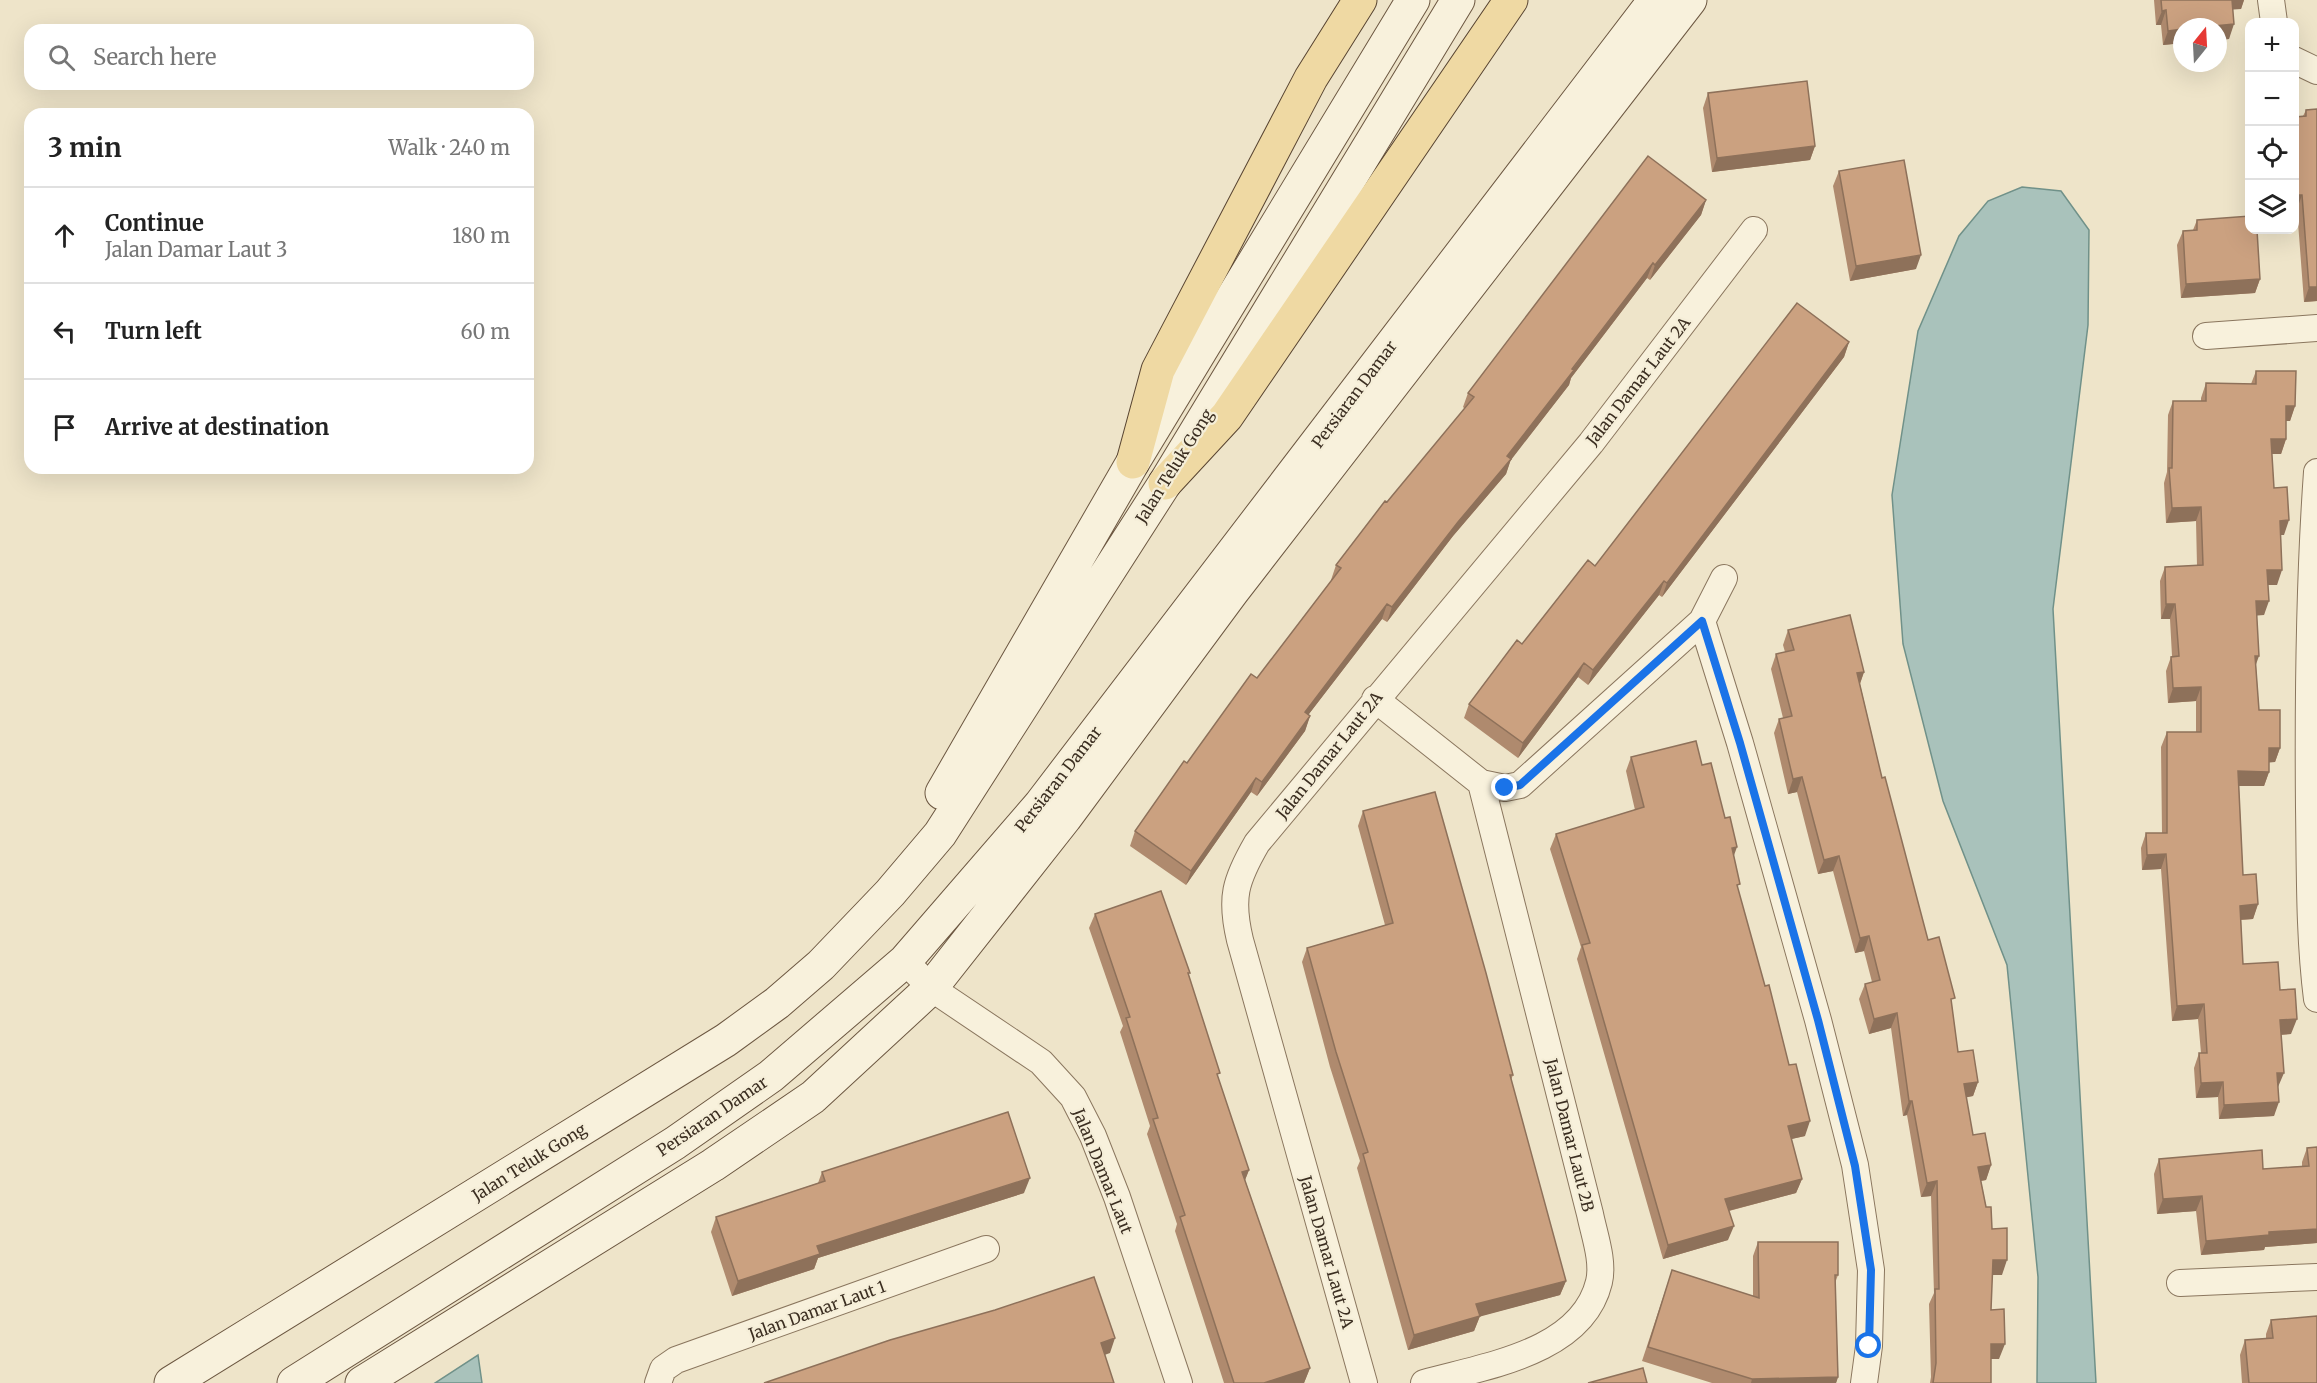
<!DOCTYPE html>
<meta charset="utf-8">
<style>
body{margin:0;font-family:Merriweather,serif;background:#f2f2f2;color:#222}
.controls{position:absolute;right:18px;top:18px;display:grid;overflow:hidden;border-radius:12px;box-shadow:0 6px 24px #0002}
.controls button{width:54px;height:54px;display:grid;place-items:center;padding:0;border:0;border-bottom:2px solid #e0e0e0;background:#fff;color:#222;font:30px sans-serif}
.compass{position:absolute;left:2173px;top:18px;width:54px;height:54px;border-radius:50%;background:#fff;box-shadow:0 6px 24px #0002;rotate:18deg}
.stop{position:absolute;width:18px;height:18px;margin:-14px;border:4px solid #1a73e8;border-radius:50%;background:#fff}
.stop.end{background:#1a73e8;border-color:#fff;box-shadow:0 2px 6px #0008}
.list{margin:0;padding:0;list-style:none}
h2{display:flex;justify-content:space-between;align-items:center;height:78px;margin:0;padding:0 24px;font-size:26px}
h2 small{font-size:20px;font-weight:400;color:#767676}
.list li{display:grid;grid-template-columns:39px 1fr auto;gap:18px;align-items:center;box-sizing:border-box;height:96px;padding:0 24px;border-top:2px solid #e0e0e0}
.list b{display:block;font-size:22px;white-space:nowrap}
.list p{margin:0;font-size:20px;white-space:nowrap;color:#767676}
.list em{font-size:20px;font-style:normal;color:#767676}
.icon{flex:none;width:33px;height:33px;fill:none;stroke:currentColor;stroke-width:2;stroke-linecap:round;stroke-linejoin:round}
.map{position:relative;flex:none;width:2317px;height:1383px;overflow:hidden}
.search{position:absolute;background:#fff;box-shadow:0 6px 24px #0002;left:24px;top:24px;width:510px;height:66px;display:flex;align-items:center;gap:15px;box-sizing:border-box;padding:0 21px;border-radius:18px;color:#767676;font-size:22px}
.panel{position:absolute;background:#fff;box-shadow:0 6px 24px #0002;left:24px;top:108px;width:510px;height:366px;border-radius:18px}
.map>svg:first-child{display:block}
.water{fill:#a9c2bb;stroke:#709189;stroke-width:1.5}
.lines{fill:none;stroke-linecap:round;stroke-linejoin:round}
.street-casing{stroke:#8a765e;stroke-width:28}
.secondary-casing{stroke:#6c5741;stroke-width:35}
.primary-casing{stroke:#584431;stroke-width:35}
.street{stroke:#f8f1dc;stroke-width:26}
.secondary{stroke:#f8f1dc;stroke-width:33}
.primary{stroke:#efd9a3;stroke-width:33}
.wall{fill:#af8a6e}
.shaded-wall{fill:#8e715a}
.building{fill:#cba180;stroke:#8e715a;stroke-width:1.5}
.route{stroke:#1a73e8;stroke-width:8}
.labels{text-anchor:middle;stroke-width:4.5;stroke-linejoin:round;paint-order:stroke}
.street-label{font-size:16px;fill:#3b2e21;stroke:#f5eed8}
</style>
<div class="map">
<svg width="2317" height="1383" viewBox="0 0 2317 1383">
<rect width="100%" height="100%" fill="#eee4c9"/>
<path class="water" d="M2022,187L2061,191L2089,230L2088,325L2053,609L2096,1383H2037L2038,1277L2007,965L1943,801L1903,644L1892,495L1918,331L1959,236L1988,201Z
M478,1355L482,1383H435Z"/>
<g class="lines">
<defs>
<path id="street" d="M2271,0L2274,22
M2294,60L2317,71
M2206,336L2317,328
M2317,472C2309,584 2308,696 2309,808C2310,871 2309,936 2317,999
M1702,621L1740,743L1818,1020L1855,1165L1871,1270L1869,1346L1864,1383
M1375,699L1481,783L1505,788L1520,785L1702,621L1724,578
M905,961L931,988L1041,1062L1073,1097L1093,1136L1117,1197L1179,1383
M2180,1283L2317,1277
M658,1383L663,1369L676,1360L986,1249
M1364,1383L1240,940C1230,898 1235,881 1257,843L1591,443L1754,230
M1424,1383C1484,1366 1582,1353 1599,1282C1604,1261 1594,1234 1590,1214L1481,783"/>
<path id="secondary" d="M942,793L1133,462L1413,0
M171,1383L726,1040L777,1003L821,965L890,893L940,834L1165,483L1458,0
M294,1383L675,1143L771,1076L905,961L1040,805L1655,0
M362,1383L713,1165L813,1097L931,988L1065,818L1232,592L1690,0"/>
<path id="primary" d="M1133,462L1158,370L1311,78L1360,0
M1165,483L1227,416L1511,0"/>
</defs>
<use href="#street" class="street-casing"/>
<use href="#secondary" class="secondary-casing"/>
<use href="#primary" class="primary-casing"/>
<use href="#street" class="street"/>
<use href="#secondary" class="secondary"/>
<use href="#primary" class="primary"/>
</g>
<path class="wall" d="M2154,0H2244L2241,9H2233L2229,39L2163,45L2161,25H2156Z
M1708,93L1815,146L1810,160L1712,172L1703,108Z
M2306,110L2317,301L2304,302L2297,209L2303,116Z
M1839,171L1916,269L1850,281L1833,186Z
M1706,200L1701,215L1650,280L1647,278L1571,378L1569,385L1511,459L1506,474L1453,536L1387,622L1382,619L1308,715L1310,716L1305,731L1257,796L1251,792L1186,885L1130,846L1135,831L1187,763L1257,678L1332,580H1331L1336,565L1465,409L1463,407L1468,393Z
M2197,220L2260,279L2255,293L2181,298L2177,245L2183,231L2193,230Z
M1849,342L1844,357L1662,597L1659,595L1588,685L1578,677L1518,758L1464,718L1469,704L1522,644L1595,566Z
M2256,371L2295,406L2290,421H2286V439L2281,454H2272L2274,488L2284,535H2281L2277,585H2268L2264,615H2257L2256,666L2259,710L2280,748L2275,762H2269V772L2264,786H2239L2243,875L2258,904L2253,919L2241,920L2243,964L2280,990L2291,1034L2281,1035L2278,1087L2274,1116L2219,1119L2218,1097L2196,1098L2194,1068L2199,1053H2201L2198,1019L2172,1021L2161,869L2142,870L2141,848L2146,833H2162L2161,747L2167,732H2196V701L2168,703L2166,671L2171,657L2172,656L2170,619H2161L2160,581L2165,567L2197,566L2196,521L2166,523L2164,483L2167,472L2168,415L2173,401H2201V398L2206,383L2251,384Z
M1788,630L1864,672L1860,684L1882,778L1928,940L1952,1006L1958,1052L1978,1082L1973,1096L1966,1097L1973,1135L1991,1165L1986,1180L1981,1181L1986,1207L2002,1275H1992L1991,1310L1999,1359H1991V1383H1930L1931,1377L1929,1304L1934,1293L1931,1196L1921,1197L1907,1115L1903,1116L1891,1028L1869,1034L1859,999L1865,984L1872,982L1864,951L1855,953L1833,871L1818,874L1797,792L1788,794L1774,733L1779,719L1783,718L1771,669L1776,654L1785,652L1783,645Z
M1631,757L1702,765L1734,857L1738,890L1805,1136L1791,1139L1802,1179L1796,1193L1729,1211L1728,1240L1663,1259L1577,959L1581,947L1550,849L1556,834L1635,810L1626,771Z
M1363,811L1513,1075L1511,1080L1566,1281L1560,1295L1480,1316L1474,1331L1408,1350L1357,1168L1360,1161L1330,1067L1302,962L1307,948L1385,925L1358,826Z
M1095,914L1189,976L1218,1078L1249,1170L1245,1180L1310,1368L1304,1383H1224L1175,1231L1177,1224L1147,1134L1150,1126L1120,1032L1123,1026L1089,928Z
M2307,1148L2317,1243L2265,1247L2264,1250L2201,1255L2196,1211L2157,1214L2154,1174L2159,1159L2263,1169L2302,1166V1162Z
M822,1172L1024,1193L818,1258L814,1269L732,1296L711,1232L716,1217L818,1183Z
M1758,1242L1838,1275L1835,1283L1838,1377L1836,1383H1712L1642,1361L1672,1270L1753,1296V1256Z
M2271,1320L2317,1383H2242L2240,1355L2245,1340L2266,1339V1334Z"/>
<path class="shaded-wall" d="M2230,0H2244L2241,9L2226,10Z
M2166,10L2161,25H2156L2162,11Z
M2234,24L2229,39L2218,40V27H2204Z
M2182,29V43L2163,45L2168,31Z
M1815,146L1810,160L1712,172L1717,158Z
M2295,195H2302L2297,209L2295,210Z
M1706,200L1701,215L1650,280L1655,265Z
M1921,255L1916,269L1850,281L1856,266Z
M1653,263L1647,278L1571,378L1569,385L1511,460V459L1506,474L1453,536L1387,622L1392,607L1507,456Z
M2260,279L2255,293L2181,298L2186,284Z
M2309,287H2317V301L2304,302Z
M1849,342L1844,357L1662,597L1667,583Z
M2286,406H2295L2290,421H2281Z
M2271,439H2286L2281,454H2265Z
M2201,507L2196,521L2166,523L2172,508Z
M2289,520L2284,535H2275L2280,521Z
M2267,570H2282L2277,585H2262Z
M1664,581L1659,595L1588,685L1593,670Z
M2256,601H2269L2264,615L2251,616Z
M1387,604L1382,619L1299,727L1305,712Z
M2166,604H2175L2170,619H2161Z
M2255,656H2259L2254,670Z
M1584,663L1578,677L1518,758L1523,743Z
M1864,672L1859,686L1857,673Z
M2201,687L2196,701L2168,703L2173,688Z
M1310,716L1305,731L1257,796L1262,782Z
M2269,748H2280L2275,762L2264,763Z
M2238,771L2269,772L2264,786H2233Z
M1802,777L1797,792L1788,794L1793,779Z
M1256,778L1251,792L1186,885L1191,871Z
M1737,847L1732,861V848Z
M2166,854L2161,869L2142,870L2147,855Z
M1839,856L1833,871L1818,874L1824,860Z
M2258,904L2253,919L2235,920L2240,906Z
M1869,936L1864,951L1855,953L1860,938Z
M2204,1004L2198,1019L2172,1021L2177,1006Z
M1897,1013L1891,1028L1869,1034L1874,1019Z
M2297,1019L2291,1034L2275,1035L2280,1020Z
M2277,1073H2284L2278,1087Z
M1978,1082L1973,1096L1958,1099L1964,1084Z
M2223,1082L2218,1097L2196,1098L2201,1083Z
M1909,1101H1912L1907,1115L1903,1116Z
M2279,1102L2274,1116L2219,1119L2224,1105Z
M1810,1121L1805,1136L1783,1141L1788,1126Z
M1991,1165L1986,1180L1973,1182L1978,1167Z
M1249,1170L1243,1185L1242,1172Z
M1030,1178L1024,1193L818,1258L814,1269L732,1296L738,1281L817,1246Z
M1802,1179L1796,1193L1720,1213L1725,1199Z
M1937,1181L1931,1196L1921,1197L1927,1183Z
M2202,1196L2196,1211L2157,1214L2163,1199Z
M1734,1226L1728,1240L1663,1259L1668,1245Z
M2317,1229V1243L2265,1247L2264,1250L2201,1255L2206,1241L2269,1232Z
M1993,1260H2007L2002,1275H1987Z
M1566,1281L1560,1295L1471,1319L1476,1304Z
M1480,1316L1474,1331L1408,1350L1414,1335Z
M1115,1338L1110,1353L1096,1358L1101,1343Z
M1991,1344H2005L1999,1359H1986Z
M1310,1368L1304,1383H1264Z
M1838,1377L1836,1383H1751L1752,1379Z"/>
<path class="building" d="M2161,0H2232L2234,24L2204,27H2182V29L2168,31L2166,10L2162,11Z
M1807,81L1815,146L1717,158L1708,93Z
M2317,109V287H2309L2302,195H2295V117L2306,116V110Z
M1648,156L1706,200L1655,265L1653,263L1572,369L1574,370L1507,456L1511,459L1458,522L1392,607L1387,604L1305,712L1310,716L1262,782L1256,778L1191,871L1135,831L1184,761L1187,763L1251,674L1257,678L1341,568L1336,565L1385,501L1387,502L1474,397L1468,393Z
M1904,160L1921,255L1856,266L1839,171Z
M2250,216V230H2257L2260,279L2186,284L2183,231L2197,230V220Z
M1797,303L1849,342L1667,583L1664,581L1593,670L1584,663L1523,743L1469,704L1517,640L1522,644L1588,560L1595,566Z
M2256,371H2296L2295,406H2286V439H2271L2274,488L2287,487L2289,520L2280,521L2282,570H2267L2269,601H2256L2259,656H2255L2259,710H2280V748H2269V772L2238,771L2243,875L2256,874L2258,904L2240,906L2243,964L2278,962L2280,990L2295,989L2297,1019L2280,1020L2284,1073H2277L2279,1102L2224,1105L2223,1082L2201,1083L2199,1053H2207L2204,1004L2177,1006L2166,854L2147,855L2146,833H2167V732H2201V687L2173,688L2171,657L2179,656L2175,604H2166L2165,567L2203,565L2201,507L2172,508L2169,468H2172L2173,401H2206V383L2256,384Z
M1850,615L1864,672L1857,673L1882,778L1885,777L1928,940L1939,937L1955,998L1951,999L1958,1052L1973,1050L1978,1082L1964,1084L1973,1135L1985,1133L1991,1165L1978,1167L1986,1207H1991L1992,1229L2007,1228V1260H1993L1991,1310L2004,1309L2005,1344H1991V1383H1933L1936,1363L1935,1289H1939L1937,1181L1927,1183L1912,1101H1909L1897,1013L1874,1019L1865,984L1880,980L1869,936L1860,938L1839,856L1824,860L1802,777L1793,779L1779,719L1792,716L1776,654L1794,650L1788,630Z
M1696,741L1702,765L1711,763L1725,818L1730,817L1737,847L1732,848L1740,884L1737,885L1765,986L1769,985L1789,1065L1796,1064L1810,1121L1788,1126L1802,1179L1725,1199L1734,1226L1668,1245L1582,945L1590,943L1556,834L1644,807L1631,757Z
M1435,792L1486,973L1513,1075H1510L1566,1281L1476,1304L1480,1316L1414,1335L1363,1154L1368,1152L1336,1052L1307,948L1393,923L1363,811Z
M1161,891L1190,973H1188L1220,1073L1217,1074L1249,1170L1242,1172L1310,1368L1264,1383H1234L1180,1217L1185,1215L1153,1119L1158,1118L1126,1018L1130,1017L1095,914Z
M1008,1112L1030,1178L817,1246L820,1254L738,1281L716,1217L825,1181L822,1172Z
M2317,1147V1229L2269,1232V1235L2206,1241L2202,1196L2163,1199L2159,1159L2262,1150L2263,1169L2309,1166L2307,1148Z
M1758,1242H1838V1275H1835L1838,1377L1752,1379L1648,1347L1672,1270L1759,1298Z
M1094,1277L1115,1338L1101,1343L1114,1383H764L890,1340L995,1310Z
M2317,1316V1383H2249L2245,1340L2273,1338L2271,1320Z
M1643,1368L1647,1383H1588Z"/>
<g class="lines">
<path class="route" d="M1505,788L1520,785L1702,621L1740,743L1818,1020L1855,1166L1871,1270L1869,1346"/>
</g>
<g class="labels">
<g class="street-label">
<text transform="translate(1638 381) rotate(-52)" y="6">Jalan Damar Laut 2A</text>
<text transform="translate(1354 394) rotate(-53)" y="6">Persiaran Damar</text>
<text transform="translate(1174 466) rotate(-58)" y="6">Jalan Teluk Gong</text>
<text transform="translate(1329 755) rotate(-51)" y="6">Jalan Damar Laut 2A</text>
<text transform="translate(1058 779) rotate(-52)" y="6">Persiaran Damar</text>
<text transform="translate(712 1116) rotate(-34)" y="6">Persiaran Damar</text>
<text transform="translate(1570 1135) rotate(76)" y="6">Jalan Damar Laut 2B</text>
<text transform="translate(529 1162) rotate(-32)" y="6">Jalan Teluk Gong</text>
<text transform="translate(1103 1171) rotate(68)" y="6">Jalan Damar Laut</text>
<text transform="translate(1327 1252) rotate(74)" y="6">Jalan Damar Laut 2A</text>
<text transform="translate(817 1310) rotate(-20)" y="6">Jalan Damar Laut 1</text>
</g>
</g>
</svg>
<div class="controls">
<button>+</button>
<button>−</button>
<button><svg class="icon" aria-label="locate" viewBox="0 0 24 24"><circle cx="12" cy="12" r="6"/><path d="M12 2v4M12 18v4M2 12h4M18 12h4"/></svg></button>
<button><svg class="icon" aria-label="layers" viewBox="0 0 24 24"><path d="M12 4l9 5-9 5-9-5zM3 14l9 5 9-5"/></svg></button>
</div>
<svg class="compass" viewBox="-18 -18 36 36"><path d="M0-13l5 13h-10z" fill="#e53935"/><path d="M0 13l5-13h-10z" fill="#767676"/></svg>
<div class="stop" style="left:1869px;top:1346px"></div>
<div class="stop end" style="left:1505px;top:788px"></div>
<div class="search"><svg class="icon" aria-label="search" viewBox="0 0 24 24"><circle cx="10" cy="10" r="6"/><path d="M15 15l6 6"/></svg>Search here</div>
<section class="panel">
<h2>3 min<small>Walk · 240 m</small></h2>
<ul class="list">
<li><svg class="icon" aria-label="ahead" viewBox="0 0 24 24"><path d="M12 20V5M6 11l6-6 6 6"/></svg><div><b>Continue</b><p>Jalan Damar Laut 3</p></div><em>180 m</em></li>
<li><svg class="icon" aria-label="left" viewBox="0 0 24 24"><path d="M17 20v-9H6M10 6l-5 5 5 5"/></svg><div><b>Turn left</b></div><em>60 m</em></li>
<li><svg class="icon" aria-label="arrive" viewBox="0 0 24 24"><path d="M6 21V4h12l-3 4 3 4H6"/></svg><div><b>Arrive at destination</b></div></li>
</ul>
</section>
</div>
